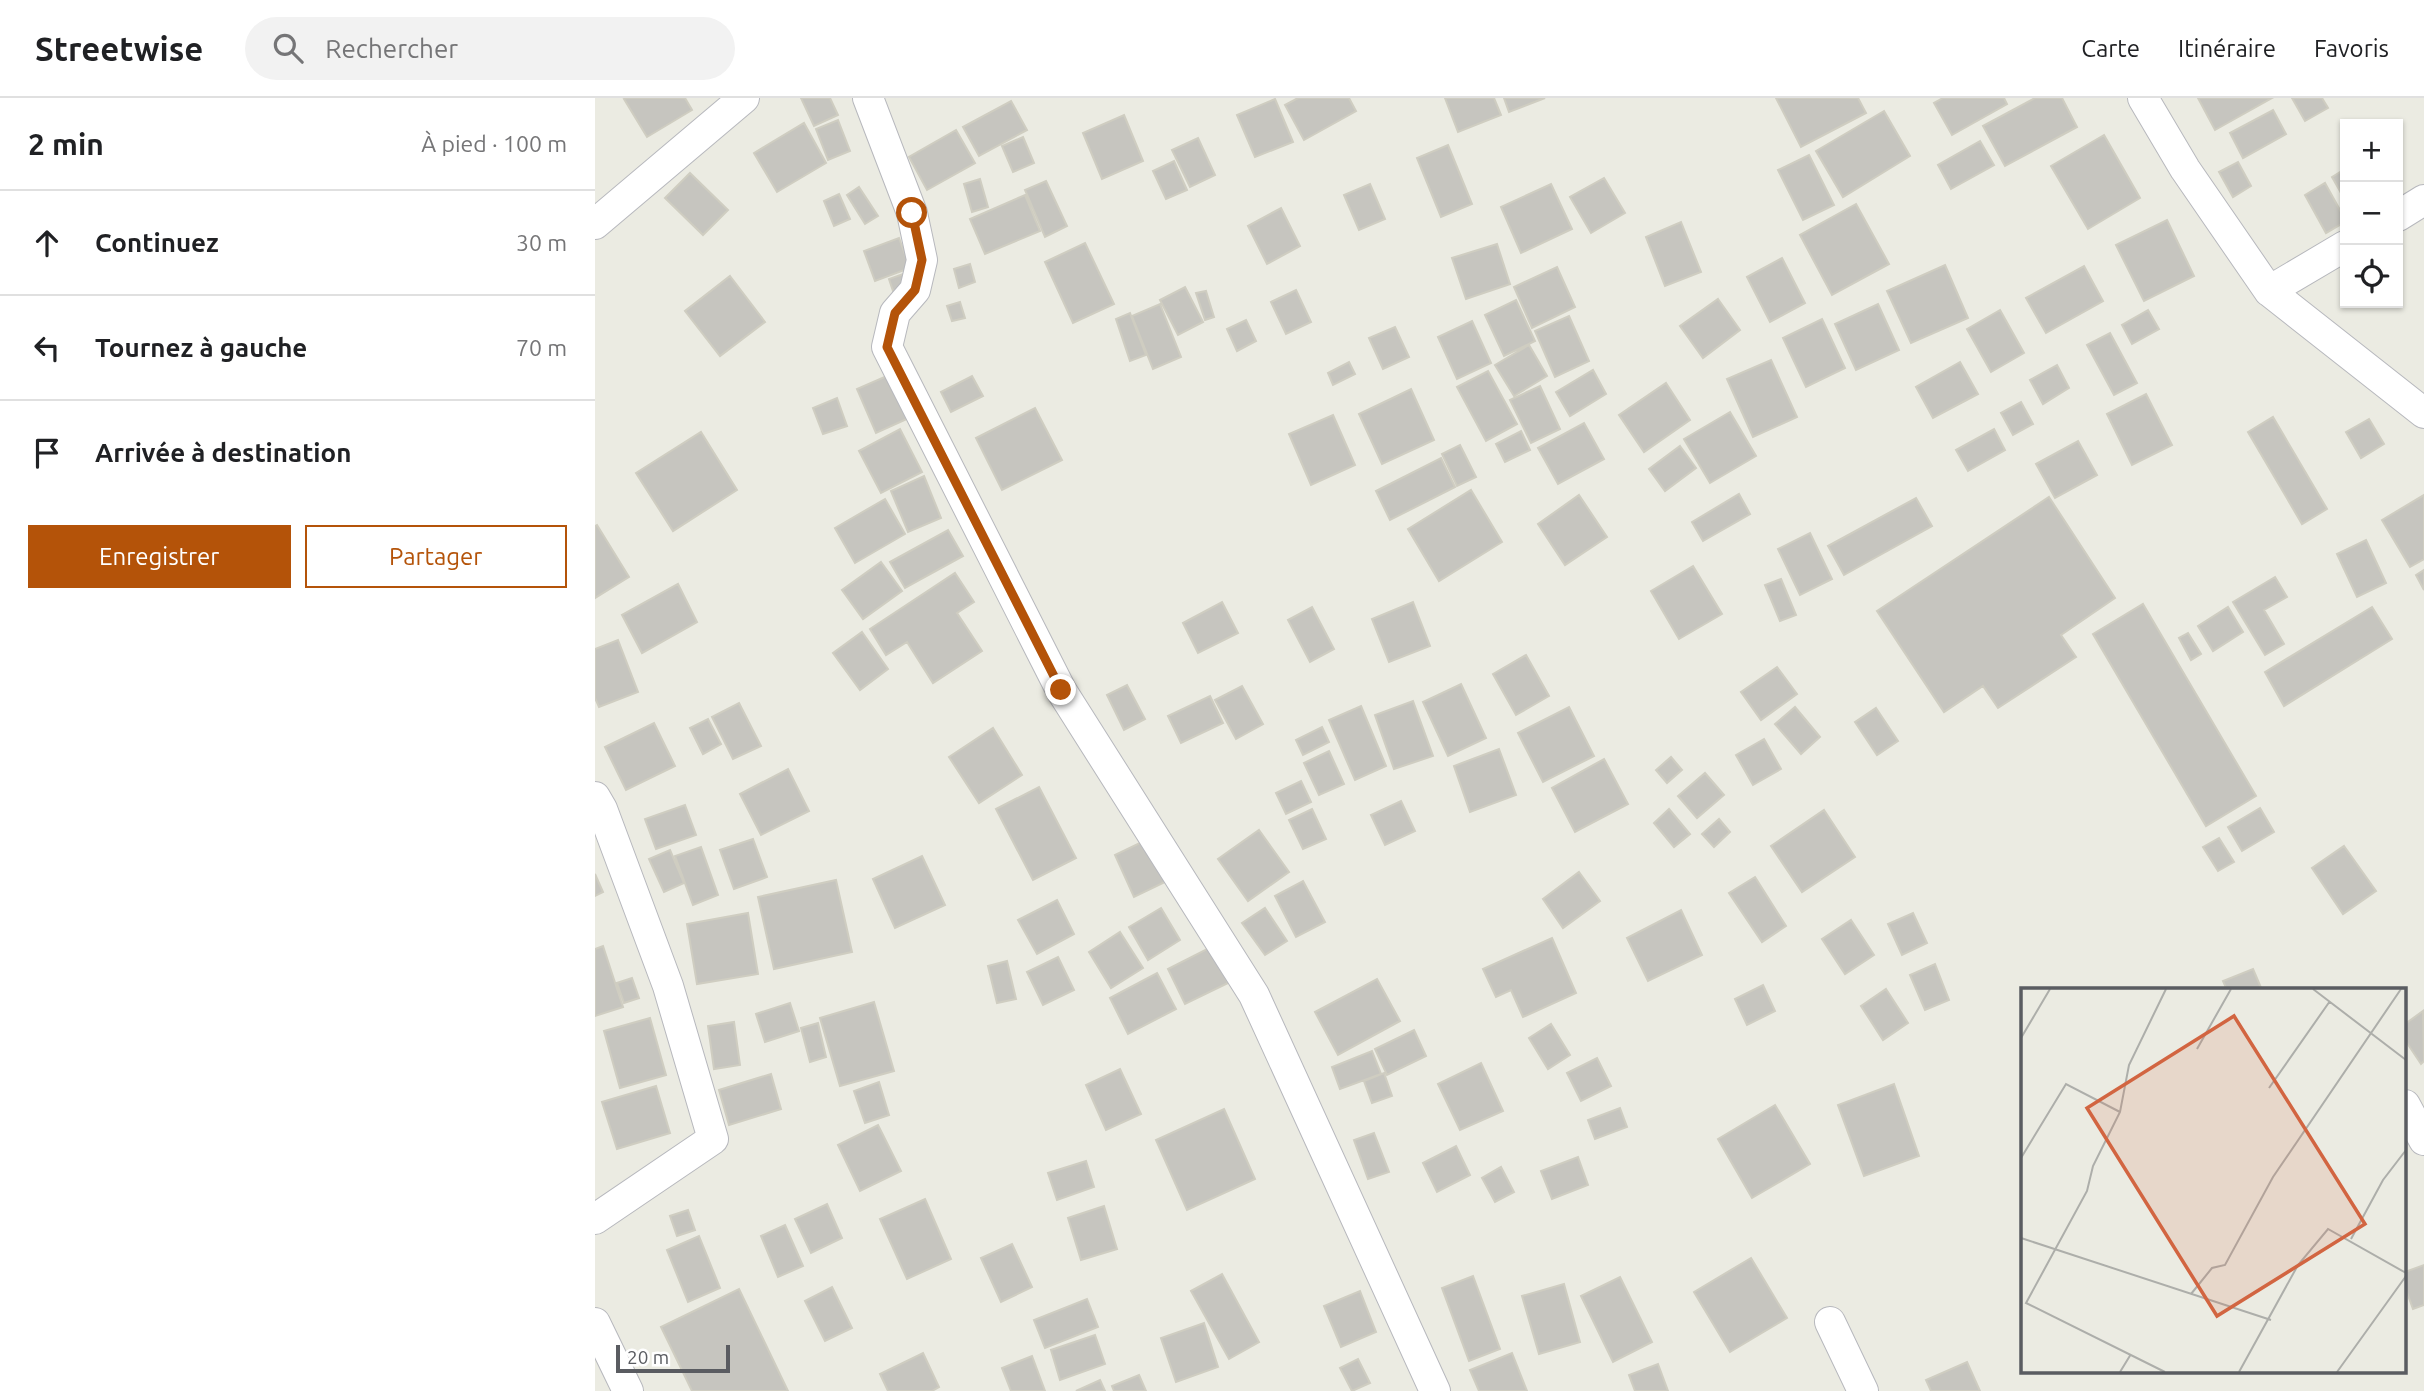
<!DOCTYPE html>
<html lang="fr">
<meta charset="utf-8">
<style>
body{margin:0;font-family:Ubuntu,sans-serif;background:#f2f2f2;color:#202124}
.controls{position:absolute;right:21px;top:21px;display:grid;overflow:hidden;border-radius:0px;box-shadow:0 2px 5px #0004}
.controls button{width:63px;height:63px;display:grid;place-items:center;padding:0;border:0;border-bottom:2px solid #e0e0e0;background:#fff;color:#202124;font:35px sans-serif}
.scale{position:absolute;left:21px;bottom:18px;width:114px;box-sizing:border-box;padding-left:7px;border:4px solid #5a5c61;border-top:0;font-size:19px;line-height:24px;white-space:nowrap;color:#5a5c61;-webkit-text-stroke:5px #fff;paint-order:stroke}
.stop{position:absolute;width:21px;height:21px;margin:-16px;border:5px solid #b45309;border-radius:50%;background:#fff}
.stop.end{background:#b45309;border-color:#fff;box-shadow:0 2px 7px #0008}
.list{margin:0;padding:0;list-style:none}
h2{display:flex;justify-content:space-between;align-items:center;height:91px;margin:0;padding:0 28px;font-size:30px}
h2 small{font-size:23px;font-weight:400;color:#757577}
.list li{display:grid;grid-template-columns:46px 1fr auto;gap:21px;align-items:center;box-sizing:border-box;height:105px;padding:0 28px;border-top:2px solid #e0e0e0}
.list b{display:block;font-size:26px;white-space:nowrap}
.list em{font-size:23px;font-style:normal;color:#757577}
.actions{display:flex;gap:14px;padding:21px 28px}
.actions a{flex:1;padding:16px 0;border:2px solid #b45309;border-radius:0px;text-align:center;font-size:24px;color:#b45309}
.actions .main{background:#b45309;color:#fff}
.icon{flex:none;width:38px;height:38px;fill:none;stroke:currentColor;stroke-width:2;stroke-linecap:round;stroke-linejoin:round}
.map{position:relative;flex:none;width:1829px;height:1293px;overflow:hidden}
header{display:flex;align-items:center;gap:42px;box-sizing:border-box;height:98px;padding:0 35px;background:#fff;border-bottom:2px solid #e0e0e0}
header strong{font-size:33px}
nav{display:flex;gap:38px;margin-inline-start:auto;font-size:24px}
.search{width:490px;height:63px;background:#f2f2f2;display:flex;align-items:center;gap:18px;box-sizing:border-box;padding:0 24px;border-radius:38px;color:#757577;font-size:26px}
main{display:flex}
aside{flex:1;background:#fff}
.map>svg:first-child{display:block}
.building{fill:#c6c5bf;stroke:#cfcdc1;stroke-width:2}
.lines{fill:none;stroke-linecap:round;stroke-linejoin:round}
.minor-casing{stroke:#b7b8bd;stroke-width:32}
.minor{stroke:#fff;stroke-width:30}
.route{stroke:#b45309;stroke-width:9}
.inset-road{fill:none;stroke:#adaeaa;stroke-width:2}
.view{fill:#d26541;fill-opacity:0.15;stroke:#d26541;stroke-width:3.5}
.inset-edge{fill:none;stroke:#5a5c61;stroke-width:3.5}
</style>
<header>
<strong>Streetwise</strong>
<div class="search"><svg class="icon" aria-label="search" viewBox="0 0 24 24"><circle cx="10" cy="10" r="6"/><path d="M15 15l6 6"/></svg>Rechercher</div>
<nav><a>Carte</a><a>Itinéraire</a><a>Favoris</a></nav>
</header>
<main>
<aside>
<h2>2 min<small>À pied · 100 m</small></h2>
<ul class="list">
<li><svg class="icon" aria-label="ahead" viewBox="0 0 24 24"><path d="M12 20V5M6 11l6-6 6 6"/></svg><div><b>Continuez</b></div><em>30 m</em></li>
<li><svg class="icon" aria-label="left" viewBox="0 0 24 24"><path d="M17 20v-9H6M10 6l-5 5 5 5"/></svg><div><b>Tournez à gauche</b></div><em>70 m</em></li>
<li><svg class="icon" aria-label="arrive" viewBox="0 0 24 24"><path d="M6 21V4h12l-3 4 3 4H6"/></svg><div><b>Arrivée à destination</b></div></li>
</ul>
<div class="actions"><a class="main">Enregistrer</a><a>Partager</a></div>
</aside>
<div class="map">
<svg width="1829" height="1293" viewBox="0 0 1829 1293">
<rect width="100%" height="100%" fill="#ebebe2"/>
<path class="building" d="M32,0H90L97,12L52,39L29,1Z
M206,0H235L243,17L219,28Z
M703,0H754L761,13L709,42L690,7Z
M850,0H899L906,17L863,34Z
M909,0H950L914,14Z
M1181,0H1263L1271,15L1206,49Z
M1348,0H1409L1412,6L1357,37L1339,5Z
M1440,0H1467L1482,29L1410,68L1388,28Z
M1603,0H1677L1620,32Z
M1697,0H1727L1733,10L1710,23Z
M680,1L698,44L660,59L642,17Z
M416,3L432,32L384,58L368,29Z
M1678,12L1691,36L1648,60L1635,35Z
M1289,13L1315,58L1248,99L1221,53Z
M529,17L548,63L507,81L488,35Z
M243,22L255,53L233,62L221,31Z
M209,25L231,65L182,94L159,55Z
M361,32L380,65L332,92L314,59Z
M1509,37L1545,100L1493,131L1456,68Z
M428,39L439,65L418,74L407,48Z
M603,40L620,77L595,89L577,52Z
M1385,43L1399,67L1356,91L1343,67Z
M853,47L877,106L846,119L822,60Z
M1214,57L1239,107L1208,122L1183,72Z
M579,63L592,92L571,101L558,73Z
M1643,64L1656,88L1638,99L1624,74Z
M1750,71V93L1746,95L1737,79Z
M95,75L133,112L108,137L70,100Z
M1009,80L1030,115L996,135L975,99Z
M385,81L393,109L377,114L369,86Z
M451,83L472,128L450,139L430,92Z
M1730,85L1750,121V124L1731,135L1710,97Z
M775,86L790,121L764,132L749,97Z
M956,86L977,131L926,155L906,109Z
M264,89L283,118L270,126L252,97Z
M244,96L255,121L239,128L229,103Z
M430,97L445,133L390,156L375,121Z
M1261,106L1294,166L1237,197L1205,137Z
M686,110L705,148L672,166L653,128Z
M1572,122L1599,178L1549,203L1521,147Z
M1086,124L1106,174L1070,188L1051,139Z
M304,140L315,170L280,183L269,153Z
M490,145L519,206L478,225L450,164Z
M902,146L915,186L871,201L857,160Z
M1187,160L1210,205L1175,224L1152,179Z
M375,166L380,184L364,190L359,171Z
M1350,167L1373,220L1316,245L1292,193Z
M1489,168L1508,203L1451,235L1431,200Z
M962,169L980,209L937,230L919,189Z
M311,175L316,186L298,193L294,181Z
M135,178L170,224L125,258L90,213Z
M590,189L608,224L583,237L565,202Z
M701,192L716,224L691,236L676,204Z
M611,193L619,219L610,222L601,195Z
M1123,201L1145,232L1108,260L1085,228Z
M921,202L940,243L909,258L890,217Z
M365,204L370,220L357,223L352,208Z
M565,206L586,259L558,271L537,218Z
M1283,206L1304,252L1261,272L1240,226Z
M1405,212L1429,255L1396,274L1372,231Z
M1553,212L1564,231L1537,246L1527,227Z
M535,215L551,257L535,263L521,221Z
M974,218L994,263L960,279L940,233Z
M1227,221L1250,270L1211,289L1188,240Z
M651,222L661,243L642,253L632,231Z
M877,223L896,265L862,281L843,239Z
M800,229L814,259L788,271L774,240Z
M1515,235L1542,285L1519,297L1492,247Z
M934,247L952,278L919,298L900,267Z
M1176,262L1202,319L1158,339L1132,281Z
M754,264L760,276L738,287L733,275Z
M1365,264L1383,296L1338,320L1321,289Z
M1462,267L1474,290L1448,306L1435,282Z
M998,272L1011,296L975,318L961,294Z
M893,273L922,326L891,343L862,289Z
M294,277L314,320L281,335L262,291Z
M377,278L388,298L356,314L346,294Z
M1071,285L1095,322L1049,354L1024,317Z
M945,288L965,331L936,345L915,302Z
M816,291L839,342L787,366L764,316Z
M1551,296L1577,347L1537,367L1512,316Z
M242,300L252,328L228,336L218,310Z
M1426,304L1438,326L1418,337L1406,315Z
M440,310L467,362L407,392L381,340Z
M1135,314L1161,358L1115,385L1089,341Z
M738,317L760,367L716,387L694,336Z
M1678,319L1732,411L1707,426L1653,334Z
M1774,321L1789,346L1766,360L1751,334Z
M989,325L1009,361L963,386L943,350Z
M305,331L327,374L286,395L264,353Z
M1399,331L1410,352L1373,373L1361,352Z
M926,333L935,352L910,364L901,346Z
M106,334L142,392L78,433L41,375Z
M1483,343L1502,377L1460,400L1441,366Z
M865,347L881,379L862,388L847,356Z
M1085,348L1101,370L1070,393L1054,371Z
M846,360L860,389L795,422L781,393Z
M329,378L346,420L313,434L296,393Z
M876,392L907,444L844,483L813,431Z
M1144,396L1155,416L1108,443L1097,424Z
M984,397L1012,439L970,467L943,426Z
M1829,397V461L1815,469L1787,422Z
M1454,399L1520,500L1466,537L1481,559L1403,610L1388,588L1349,614L1282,513Z
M1321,400L1337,428L1249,477L1233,448Z
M290,401L310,436L260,465L240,430Z
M2,427L34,479L0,500V428Z
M353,432L368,458L310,490L295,464Z
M1215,435L1237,481L1205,497L1183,451Z
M1771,442L1791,485L1762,499L1742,456Z
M286,464L307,493L268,521L247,492Z
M1098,468L1127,516L1084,541L1056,493Z
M1829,472V492L1821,477Z
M360,475L379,504L362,515L387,553L338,585L312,544L291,557L275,531Z
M1680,479L1692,499L1669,512L1689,546L1670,557L1638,504Z
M1186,481L1201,517L1185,523L1170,487Z
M83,486L102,524L47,555L27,517Z
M627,504L643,535L603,555L588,525Z
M818,504L835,548L794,564L777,521Z
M1548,506L1661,698L1611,728L1498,536Z
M717,509L739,551L715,564L693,522Z
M1633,509L1648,534L1618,553L1603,528Z
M1777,509L1797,541L1689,608L1670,574Z
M267,534L293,571L265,592L238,555Z
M1593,535L1606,556L1596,562L1584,540Z
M23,542L43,594L4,609L0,600V551Z
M931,557L954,598L921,617L898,576Z
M1182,569L1202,596L1166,622L1146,594Z
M866,586L891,640L853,658L828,604Z
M532,587L550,621L529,632L512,597Z
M647,588L668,626L641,641L620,602Z
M615,598L628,625L586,645L573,618Z
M818,603L838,658L799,671L780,617Z
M144,605L166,648L138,661L117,619Z
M766,608L791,668L760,682L734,622Z
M974,609L999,658L948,684L923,635Z
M1200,609L1225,639L1206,656L1180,626Z
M1281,610L1303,643L1282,657L1260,624Z
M113,621L126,646L108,656L95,630Z
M59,625L80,668L31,692L10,649Z
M727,629L734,644L708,657L701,642Z
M398,630L427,677L384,705L354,659Z
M1169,641L1186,671L1158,687L1141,657Z
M904,651L921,697L875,714L859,668Z
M734,653L749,686L724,697L709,665Z
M1076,659L1087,672L1072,685L1061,672Z
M1009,661L1033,706L980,734L957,690Z
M193,671L214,713L166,737L145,696Z
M1110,675L1129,697L1102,720L1083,698Z
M706,683L716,704L691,716L681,695Z
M444,689L481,760L438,782L401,711Z
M806,703L820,733L790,747L776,717Z
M90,707L101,737L61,751L50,721Z
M1665,710L1679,734L1647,753L1633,729Z
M717,711L731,741L708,751L694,722Z
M1074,711L1095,736L1079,749L1059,725Z
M1229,712L1260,759L1207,794L1176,748Z
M1124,721L1135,734L1119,749L1107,736Z
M664,732L694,774L653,803L623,761Z
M1624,740L1639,764L1623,773L1608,749Z
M158,741L172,779L139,791L125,752Z
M553,741L572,783L539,799L520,757Z
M1749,748L1781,793L1748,816L1717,770Z
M106,749L123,797L98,807L80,758Z
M75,752L89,785L69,794L54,761Z
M327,758L350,807L300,830L278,781Z
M984,774L1005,803L968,830L948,801Z
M0,776L8,794L0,798Z
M1160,779L1191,828L1167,844L1134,795Z
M241,782L257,854L179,871L163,799Z
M708,783L730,824L701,839L680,798Z
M462,802L479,836L442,856L423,822Z
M566,810L585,842L553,862L534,829Z
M670,810L692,843L670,857L647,825Z
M1086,812L1107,857L1053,883L1032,840Z
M153,815L163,876L102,886L92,826Z
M1318,815L1332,845L1307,857L1293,826Z
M1256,822L1279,857L1250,876L1227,841Z
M525,834L548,870L516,890L494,854Z
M957,840L981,895L928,919L916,892L901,899L888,871Z
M8,848L28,909L0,918V851Z
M616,849L633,885L590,906L573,871Z
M463,859L479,892L448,907L432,874Z
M412,863L421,901L402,905L393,868Z
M1340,866L1354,902L1330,912L1315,877Z
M1658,871L1667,892H1632L1628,883Z
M562,875L581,911L533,936L515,900Z
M37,880L44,900L29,905L22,885Z
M782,881L805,923L743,957L720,914Z
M1168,887L1180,913L1152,927L1140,901Z
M1291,891L1313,925L1288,942L1266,908Z
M279,904L299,973L245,988L225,920Z
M195,905L204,933L170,944L161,916Z
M1828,913L1829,963L1826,966L1810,942V926Z
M55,920L71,977L25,990L9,933Z
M139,924L145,967L119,971L113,928Z
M223,925L231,959L215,964L206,930Z
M956,926L975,957L953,971L934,940Z
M819,932L831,958L792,977L780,951Z
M777,953L786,976L745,991L737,969Z
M1002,960L1016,988L986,1003L972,975Z
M886,965L908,1013L865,1032L843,986Z
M525,971L546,1016L511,1032L491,987Z
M789,975L797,998L777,1005L769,983Z
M176,976L186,1011L134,1027L124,992Z
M284,984L294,1017L270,1025L259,993Z
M1299,986L1324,1058L1269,1078L1243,1007Z
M61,988L75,1035L22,1051L7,1004Z
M1180,1007L1215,1066L1157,1100L1123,1041Z
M1025,1010L1032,1029L1000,1041L993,1022Z
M629,1011L660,1081L592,1112L561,1042Z
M283,1027L306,1073L265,1093L243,1047Z
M779,1035L794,1074L773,1081L759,1042Z
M861,1048L875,1077L842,1094L828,1065Z
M983,1059L993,1087L957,1101L946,1073Z
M491,1063L499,1089L462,1102L453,1075Z
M906,1069L919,1094L900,1104L887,1080Z
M330,1101L356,1161L312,1181L285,1121Z
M232,1106L247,1140L216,1155L200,1121Z
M509,1108L522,1151L486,1162L473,1120Z
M93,1112L100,1132L82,1138L75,1118Z
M190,1127L208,1168L183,1179L166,1138Z
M104,1138L125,1190L93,1204L72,1152Z
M417,1146L437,1189L406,1204L386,1160Z
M1156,1160L1192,1220L1135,1254L1099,1194Z
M1829,1167V1207L1818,1211L1810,1189V1174Z
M627,1176L664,1244L634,1261L596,1193Z
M878,1178L905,1251L874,1263L847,1190Z
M1025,1179L1057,1244L1018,1264L986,1198Z
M969,1186L985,1244L944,1256L927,1198Z
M237,1189L257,1230L230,1243L210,1203Z
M144,1191L193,1293H97L66,1229Z
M765,1193L781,1234L746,1249L729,1208Z
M492,1201L503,1229L450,1250L439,1222Z
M609,1225L623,1269L581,1284L566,1240Z
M500,1237L510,1266L465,1282L456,1252Z
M328,1255L344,1289L337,1293H293L285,1276Z
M917,1255L932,1293H884L875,1272Z
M437,1258L450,1293H416L407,1270Z
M763,1261L775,1285L757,1293L745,1270Z
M1372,1264L1385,1293H1336L1331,1282Z
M1063,1266L1073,1293H1040L1034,1277Z
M544,1277L551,1293H519L517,1288Z
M505,1282L510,1293H481Z"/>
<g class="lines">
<defs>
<path id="minor" d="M273,0L317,115L327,162L320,192L300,215L292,249L466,592L659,897L840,1293
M1548,0L1590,71L1674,193L1829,315
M1803,118L1829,102
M0,126L149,0
M1674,193L1750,148
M0,699L7,711L73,888L118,1041L0,1121
M1810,1007L1829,1042
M1235,1224L1268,1293
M0,1225L33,1293"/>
</defs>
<use href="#minor" class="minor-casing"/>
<use href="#minor" class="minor"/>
</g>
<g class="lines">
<path class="route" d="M317,115L327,162L320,192L300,215L292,249L466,592"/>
</g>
<g transform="translate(1426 890)">
<rect width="385" height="385" fill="#ebebe2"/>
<path class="inset-road" d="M292,1L385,72M0,50L29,1M176,61L210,1M248,100L309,13M0,170L45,96L99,124M0,250L250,332M330,251L362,192L385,162M170,306L191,280L204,277L252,189L380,1M99,384L110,366M144,384L5,315L66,203L72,178L99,124L108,77L145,1M218,384L277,277L307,241L385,285M316,384L385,288"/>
<path class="view" d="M213,28L344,236L196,328L66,120Z"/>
<rect width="385" height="385" class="inset-edge"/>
</g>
</svg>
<div class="controls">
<button>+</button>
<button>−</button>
<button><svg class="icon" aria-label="locate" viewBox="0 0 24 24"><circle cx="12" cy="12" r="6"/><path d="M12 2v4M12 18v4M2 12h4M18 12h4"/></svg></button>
</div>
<div class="scale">20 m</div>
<div class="stop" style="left:317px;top:115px"></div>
<div class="stop end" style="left:466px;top:592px"></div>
</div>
</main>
